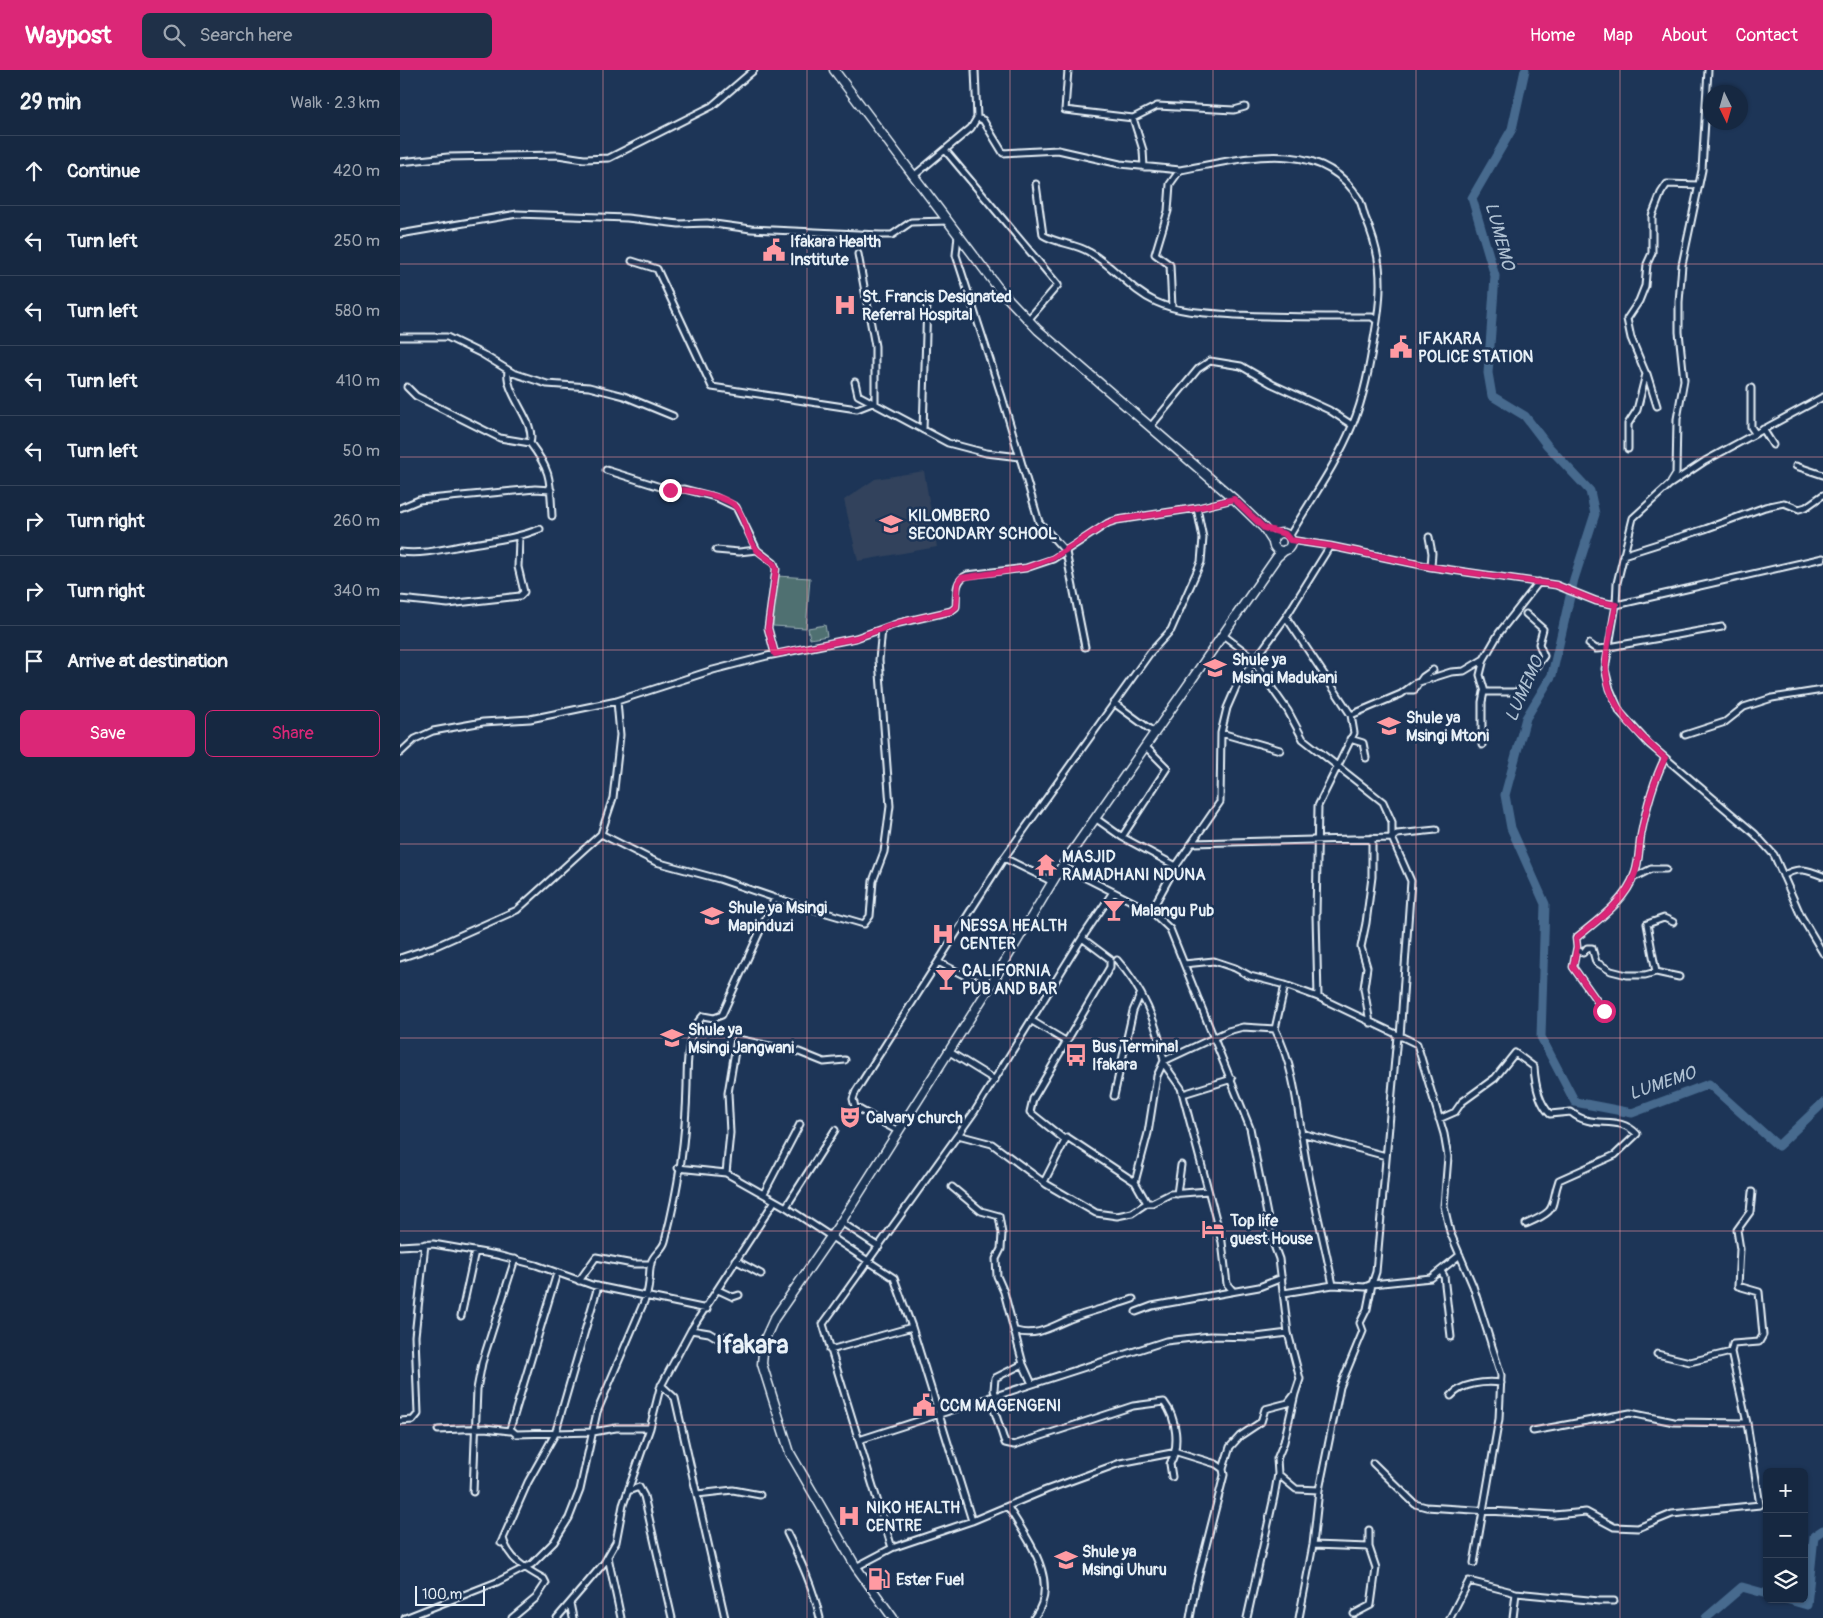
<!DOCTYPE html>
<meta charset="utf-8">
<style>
body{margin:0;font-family:Pangolin,sans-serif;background:#1f3048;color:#f1f3f6}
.controls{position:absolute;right:15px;bottom:15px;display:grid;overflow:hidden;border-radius:8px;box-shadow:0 1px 4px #0004}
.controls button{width:45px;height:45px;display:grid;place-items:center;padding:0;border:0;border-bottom:1px solid #35445a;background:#162841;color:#f1f3f6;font:25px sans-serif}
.compass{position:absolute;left:1303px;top:15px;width:45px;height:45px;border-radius:50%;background:#162841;box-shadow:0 1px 4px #0004;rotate:175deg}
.scale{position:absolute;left:15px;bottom:12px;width:70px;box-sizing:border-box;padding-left:5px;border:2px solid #e8f1f8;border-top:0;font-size:14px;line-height:18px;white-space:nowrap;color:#e8f1f8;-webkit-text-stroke:4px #1d3557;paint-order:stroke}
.stop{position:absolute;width:15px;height:15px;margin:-11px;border:4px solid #db2777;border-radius:50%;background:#fff}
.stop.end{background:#db2777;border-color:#fff;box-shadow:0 1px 5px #0008}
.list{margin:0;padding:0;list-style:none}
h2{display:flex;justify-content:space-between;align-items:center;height:65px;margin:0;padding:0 20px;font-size:21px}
h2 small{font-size:16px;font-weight:400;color:#9ea6b1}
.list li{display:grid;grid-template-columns:32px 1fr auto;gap:15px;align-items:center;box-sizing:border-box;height:70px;padding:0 20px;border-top:1px solid #35445a}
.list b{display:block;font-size:19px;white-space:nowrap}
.list em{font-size:16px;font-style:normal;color:#9ea6b1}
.actions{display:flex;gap:10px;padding:15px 20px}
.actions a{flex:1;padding:11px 0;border:1px solid #db2777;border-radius:8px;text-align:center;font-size:18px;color:#db2777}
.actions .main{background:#db2777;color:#fff}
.icon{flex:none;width:28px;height:28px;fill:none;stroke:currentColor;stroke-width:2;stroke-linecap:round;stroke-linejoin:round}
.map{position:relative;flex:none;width:1423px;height:1548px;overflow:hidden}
header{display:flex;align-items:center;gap:30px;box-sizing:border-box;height:70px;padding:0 25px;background:#db2777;color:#fff}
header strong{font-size:24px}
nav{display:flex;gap:28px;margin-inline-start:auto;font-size:18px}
.search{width:350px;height:45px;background:#1f3048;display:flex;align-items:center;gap:12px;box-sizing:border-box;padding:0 18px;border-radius:8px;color:#9ea6b1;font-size:19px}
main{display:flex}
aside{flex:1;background:#162841}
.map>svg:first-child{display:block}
.built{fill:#30425c}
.green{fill:#4f7071;stroke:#9cb0b4}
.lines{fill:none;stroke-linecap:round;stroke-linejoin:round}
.river{stroke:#476a8e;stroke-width:9}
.minor-casing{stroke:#e8f1f8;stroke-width:9}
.secondary-casing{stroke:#e8f1f8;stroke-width:11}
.minor{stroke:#1d3557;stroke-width:5}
.secondary{stroke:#1d3557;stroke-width:8}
.route{stroke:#db2777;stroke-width:6}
.grid{fill:none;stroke:#ff9aa2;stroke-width:1;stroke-opacity:0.55}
.labels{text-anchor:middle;stroke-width:5;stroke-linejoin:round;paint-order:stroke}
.poi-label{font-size:16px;font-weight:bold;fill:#e8f1f8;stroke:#1d3557;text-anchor:start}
.water-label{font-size:18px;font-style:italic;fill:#b0c2d3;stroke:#1d3557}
.town-label{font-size:26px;font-weight:bold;fill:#e8f1f8;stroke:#1d3557}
</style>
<header>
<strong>Waypost</strong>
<div class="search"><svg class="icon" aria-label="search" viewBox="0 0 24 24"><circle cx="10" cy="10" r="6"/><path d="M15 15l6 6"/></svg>Search here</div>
<nav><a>Home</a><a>Map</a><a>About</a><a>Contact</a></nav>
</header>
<main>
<aside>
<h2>29 min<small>Walk · 2.3 km</small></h2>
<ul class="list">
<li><svg class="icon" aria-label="ahead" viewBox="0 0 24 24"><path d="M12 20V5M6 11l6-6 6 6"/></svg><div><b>Continue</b></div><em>420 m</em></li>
<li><svg class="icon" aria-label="left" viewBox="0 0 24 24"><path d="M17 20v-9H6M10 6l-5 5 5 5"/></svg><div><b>Turn left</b></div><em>250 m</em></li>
<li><svg class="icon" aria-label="left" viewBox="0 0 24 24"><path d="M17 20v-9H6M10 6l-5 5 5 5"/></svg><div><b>Turn left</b></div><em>580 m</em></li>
<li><svg class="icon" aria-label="left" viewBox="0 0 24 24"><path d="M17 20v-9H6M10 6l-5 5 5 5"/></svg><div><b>Turn left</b></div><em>410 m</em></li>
<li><svg class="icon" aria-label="left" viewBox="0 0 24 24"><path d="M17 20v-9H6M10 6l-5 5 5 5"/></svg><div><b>Turn left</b></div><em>50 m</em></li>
<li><svg class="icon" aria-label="right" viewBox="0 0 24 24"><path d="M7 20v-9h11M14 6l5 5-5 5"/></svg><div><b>Turn right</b></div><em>260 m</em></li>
<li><svg class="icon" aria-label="right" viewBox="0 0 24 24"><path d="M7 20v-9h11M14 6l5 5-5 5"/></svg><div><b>Turn right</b></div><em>340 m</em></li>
<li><svg class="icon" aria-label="arrive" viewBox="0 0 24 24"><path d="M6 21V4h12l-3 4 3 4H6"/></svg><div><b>Arrive at destination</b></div></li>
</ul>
<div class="actions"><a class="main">Save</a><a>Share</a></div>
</aside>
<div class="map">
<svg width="1423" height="1548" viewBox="0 0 1423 1548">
<rect width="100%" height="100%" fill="#1d3557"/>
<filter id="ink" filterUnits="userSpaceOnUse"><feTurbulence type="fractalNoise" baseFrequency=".02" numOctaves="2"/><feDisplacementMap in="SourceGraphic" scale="10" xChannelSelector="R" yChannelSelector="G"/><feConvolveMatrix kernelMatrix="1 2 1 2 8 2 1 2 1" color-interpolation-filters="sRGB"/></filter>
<g filter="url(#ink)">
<path class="built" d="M524,401L537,477L458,491L444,430L475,409Z"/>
<path class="green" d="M377,506L410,508L406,558L373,556Z
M425,555L427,566L410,569L408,558Z"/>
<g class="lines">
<path class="river" d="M1125,0L1112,59L1072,128L1095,206L1088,303L1092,326L1125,346L1147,375L1190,421L1195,444L1174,509L1152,605L1126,648L1105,725L1111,758L1145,834L1141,967L1175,1032L1232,1043L1309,1014L1378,1076L1423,1033
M1386,1529L1407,1535L1414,1466L1423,1460
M1306,1548L1342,1517L1367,1524"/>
<defs>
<path id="minor" d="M668,0L665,40L733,48L757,36L834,40L845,37
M577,48L583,50L603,83L658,80L720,94L780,100
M733,48L743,80L744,97
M545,80L658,215L628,250
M0,92L48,87L158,85L184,89L209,88L312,36L354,0
M515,105L571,58L577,48L575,0
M636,114L643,165C657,174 675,173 689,182C714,196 730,220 756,232C780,243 809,243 835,245C881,247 926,247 972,247L977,251C971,286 966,323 952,356C936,395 910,431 889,467
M0,164L117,144L227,148L279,154L307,153L351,159L480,165H492L511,152L548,151
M558,165L556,185L602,327L639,452L666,482L685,577
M232,191L257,199L312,317L457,339L475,332V276L458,184
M772,237L770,195L755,184L768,141L770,114L780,100C838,90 921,64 959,129C962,134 963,141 965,147C981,184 983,211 977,251
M0,267H47L82,284L113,303L147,314L189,317L224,326L273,346
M108,300C104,324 137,352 130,373
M1247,304L1257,336
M455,312L458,325L548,373L586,383L620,387
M7,317L16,326L100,368L130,373C152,402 150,410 152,446
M1351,318V357L1355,363
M1423,327L1305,391L1269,415L1233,448L1217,513L1216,535L1205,599L1210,619L1220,642L1249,674L1355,764L1374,785L1401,846L1423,883
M751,356L798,299L810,291L841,296L872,314L929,340L952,355
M1363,359L1373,375
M523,360L527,232
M1228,379V354L1237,340L1246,304L1231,268L1227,249L1239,231L1245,216L1247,194L1252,183V146L1261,123L1267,114L1298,115
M1396,396L1423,405
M206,400L270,420L284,419L315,427L336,437L357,480L374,493L376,499L368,558L375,584
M1271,412L1276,404L1277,349L1284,310L1279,262V232L1282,195L1302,100L1308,0
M0,438L19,430L135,419L151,420
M1029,467L1032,483L1031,497
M890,470L930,476L1031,497L1156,515L1196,531L1216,535L1423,488
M316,480L339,482L357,480
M0,482C26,485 47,478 72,474C96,470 117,468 140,459
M1223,485L1305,459L1365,437L1384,433L1399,439L1406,437L1423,425
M0,529L48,534L120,526L124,522L118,497L119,468
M886,547L951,645L954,663L918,736L916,846L918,927
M823,565L848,584L888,641L903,669L983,732L992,752V768L997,764L1036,760
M1189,574L1196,579L1209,578
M1209,577L1322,557
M1084,589L1080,605L1085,622
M1007,620H1014L1023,607L1033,600
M714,633L755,663
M951,645L1001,624L1016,613L1051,602L1064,601L1084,589L1099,563L1139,512
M821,663L880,680
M1285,665L1325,652L1344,637L1372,628L1423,620
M950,669L963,673L966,688
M1082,675V632L1084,622H1117L1144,586L1139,574L1143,559L1126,544
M0,683L15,669L33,661L83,652L130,649L217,631L313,600L367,586L456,568L499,553L551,541L556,537C557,524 554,511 567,505L626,498L653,489L708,453L717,450L797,438L834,429
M201,764L256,792L319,809L375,828L464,854L470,846L473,811L484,782L490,736L479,590L482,559
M722,767L767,698L746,677
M792,773L992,768L1011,811L1000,967
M604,788L653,812
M662,796L751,841L776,796L722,767L695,748
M776,796L820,732L821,663L827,638L837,615L886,547L930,476
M1383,806C1397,796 1408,800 1423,806
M1233,808L1251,799H1266
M1177,880L1183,883L1187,878H1192L1196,892L1211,901L1227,905H1245L1256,902L1279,907
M0,888L36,876L117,840L201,764L213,728L220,665L217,631
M717,890C742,917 758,955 764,991
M538,892L589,918
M784,894L814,891L835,898L850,906L885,915L918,927L1017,974L1044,1064L1048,1087L1044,1136L1050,1162L1073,1216L1101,1305L1099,1349L1074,1493
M1256,902L1247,854L1264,848L1273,852
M885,915L875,959C897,1002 898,1050 907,1096C915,1136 925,1176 933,1215
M1211,946L1204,941L1173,897L1177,877L1176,868C1198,850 1226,831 1235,803C1239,792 1239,777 1241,765C1246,739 1253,712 1265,688
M632,951L667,972
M970,953L964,918L967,897L961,877L966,853L972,807V768
M548,981L595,1010
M764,994L781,1018L822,1172L827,1214L833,1221
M783,1024L832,1009
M714,1026L733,941L740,925
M1039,1049L1055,1042L1062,1032L1095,1008L1115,983L1134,997C1135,1012 1139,1033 1150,1044L1171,1042C1193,1061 1217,1043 1237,1064L1215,1085L1159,1110C1149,1139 1160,1139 1126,1154
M498,1061L455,1037L453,1029L456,1021L604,788L750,583L771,560L801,492L803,468L797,438
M901,1063L986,1086
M558,1065L592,1074L646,1114L696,1143L717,1146L732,1143L747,1133L735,1112L748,1063L757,1006L764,991L828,961L843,957L875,959
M667,1067L664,1069L630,1042L633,1029L710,897V889L682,868
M278,1098L326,1103L386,1137L494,1208L512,1257L572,1451
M326,1103L330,1063L328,1023L337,969L399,982L424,992L445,990
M644,1112L667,1067L735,1112
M552,1117L581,1141L599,1146L602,1164L601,1179L596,1189L597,1206L604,1222L623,1294L632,1314
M364,1123L400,1054
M777,1124L781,1095
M747,1133H752L770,1124L808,1121
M386,1137L435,1060
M441,1152L479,1177
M0,1176L33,1174L97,1185L136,1195L192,1215L307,1239
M335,1190L361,1204
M1041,1201L1044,1206L1051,1267
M157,1203L110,1359L116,1364L193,1362L216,1358H250
M179,1211L196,1187L233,1194H251
M318,1220L333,1227L339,1225
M884,1223L933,1215L965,1217L972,1214L976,1202L997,966
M736,1242L752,1236L859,1217L882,1208
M61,1246L75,1181
M291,1260L309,1263L319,1269L327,1266L344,1276
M616,1261C640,1268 656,1253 678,1246C696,1240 715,1235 733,1229
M430,1280L512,1257
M1331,1282L1333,1274L1359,1272L1363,1265L1359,1222L1338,1216L1340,1179L1337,1160L1350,1142L1352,1122
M261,1315L275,1328L325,1548
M596,1326L594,1320L595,1308L623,1294
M1051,1326C1062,1313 1085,1311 1101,1313
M590,1327L605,1373L614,1375L733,1336L764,1332C777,1349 780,1376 770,1394L772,1407
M0,1351L13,1350L18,1344L15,1266L25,1174
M38,1360L85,1358L110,1361V1359
M1133,1361L1230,1343L1274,1352L1347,1353
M459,1370L766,1271L810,1266L856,1267L888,1263L879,1189L872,1170L850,1058L770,859L751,841
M973,1393L1015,1434L1026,1437L1154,1445L1186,1442L1214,1457L1238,1458L1272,1444L1360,1435L1347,1353L1331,1282L1290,1292L1257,1284
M823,1399L830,1377L840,1366L861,1352L865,1339L888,1333L895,1324L900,1309L888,1263
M878,1404L896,1419L919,1420
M228,1421L239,1417L244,1426L272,1548
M73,1422L77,1319L82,1293L115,1189
M297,1424L333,1420L360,1425
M608,1437C627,1469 662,1512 634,1548
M387,1463C401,1491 413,1517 420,1548
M103,1468C108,1489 126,1499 144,1509L146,1513L136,1528L112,1548
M101,1473L128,1412L155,1364L198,1216
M913,1475L969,1477
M492,1478L423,1254L575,1041L682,868L713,822
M208,1487L221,1548
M456,1497L492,1478L572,1451L646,1420L720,1393L777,1382L816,1394L823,1399L824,1405L796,1515L790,1548
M170,1533L173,1548
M954,1544L971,1535L976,1498L969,1477V1460
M5,1548L97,1512L132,1494L154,1472L169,1448L180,1420L197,1342L246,1227C251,1213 248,1205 251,1193C253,1184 263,1180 265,1171C278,1121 286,1066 287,1015C287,994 287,961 303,946L314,948L322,945L375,828
M157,1548L204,1493L216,1472L223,1435L250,1358L260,1318L291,1260L374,1132
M847,1548L874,1427L878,1404L877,1389L884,1372L895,1324
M899,1548L913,1475L919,1420L940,1317L963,1261L960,1253L967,1239L972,1214L1031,1208L1060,1185
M1050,1548L1069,1511L1116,1523L1199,1531H1214
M1113,1548L1116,1523"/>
<path id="secondary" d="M434,0L599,219L638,260L834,429L864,458L873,472
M873 472a9 9 0 1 1 18 0a9 9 0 1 1-18 0Z
M493,1548L456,1497L390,1383L362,1294L364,1271L374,1249L441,1152L589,918L662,796L877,487L885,480"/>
</defs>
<use href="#minor" class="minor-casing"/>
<use href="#secondary" class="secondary-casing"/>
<use href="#minor" class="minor"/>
<use href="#secondary" class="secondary"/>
</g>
</g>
<g class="lines" filter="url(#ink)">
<path class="route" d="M270,420C285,419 327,425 337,438C346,450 347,469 357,480C364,488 373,489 376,499L368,558L375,584L456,568L498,553L551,541L556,537L558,513L561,508L626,498L653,488L708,453L717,450L797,438L834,429L864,458L885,464L890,470L930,476L1031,497L1156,515L1196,531L1216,535C1213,552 1204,584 1206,600C1208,638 1239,665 1265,688C1253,712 1246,739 1241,765C1239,777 1239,792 1235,803C1226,831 1198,850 1176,868L1177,877L1173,897L1204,941"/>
</g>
<path class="grid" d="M203,0V1548M407,0V1548M610,0V1548M813,0V1548M1016,0V1548M1220,0V1548M0,194H1423M0,387H1423M0,580H1423M0,774H1423M0,968H1423M0,1161H1423M0,1355H1423"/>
<defs>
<symbol id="civic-bare" viewBox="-9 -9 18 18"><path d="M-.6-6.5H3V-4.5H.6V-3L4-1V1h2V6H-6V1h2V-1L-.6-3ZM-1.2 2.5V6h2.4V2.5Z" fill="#ff9aa2" stroke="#1d3557" stroke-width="2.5" paint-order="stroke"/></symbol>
<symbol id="hospital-bare" viewBox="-9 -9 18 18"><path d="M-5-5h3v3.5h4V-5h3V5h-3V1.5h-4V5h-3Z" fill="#ff9aa2" stroke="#1d3557" stroke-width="2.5" paint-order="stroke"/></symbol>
<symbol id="school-bare" viewBox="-9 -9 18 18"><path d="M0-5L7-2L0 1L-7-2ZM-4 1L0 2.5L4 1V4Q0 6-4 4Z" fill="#ff9aa2" stroke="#1d3557" stroke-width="2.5" paint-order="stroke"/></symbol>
<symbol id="temple-bare" viewBox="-9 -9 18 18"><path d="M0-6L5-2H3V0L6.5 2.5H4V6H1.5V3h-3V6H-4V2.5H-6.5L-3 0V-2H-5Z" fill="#ff9aa2" stroke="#1d3557" stroke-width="2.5" paint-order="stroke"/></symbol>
<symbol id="bar-bare" viewBox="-9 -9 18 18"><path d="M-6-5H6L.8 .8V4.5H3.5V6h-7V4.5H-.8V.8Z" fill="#ff9aa2" stroke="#1d3557" stroke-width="2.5" paint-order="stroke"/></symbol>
<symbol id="bus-bare" viewBox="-9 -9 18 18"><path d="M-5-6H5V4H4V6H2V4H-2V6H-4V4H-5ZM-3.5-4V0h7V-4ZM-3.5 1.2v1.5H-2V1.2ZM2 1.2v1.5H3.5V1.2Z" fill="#ff9aa2" stroke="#1d3557" stroke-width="2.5" paint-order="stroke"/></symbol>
<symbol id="theatre-bare" viewBox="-9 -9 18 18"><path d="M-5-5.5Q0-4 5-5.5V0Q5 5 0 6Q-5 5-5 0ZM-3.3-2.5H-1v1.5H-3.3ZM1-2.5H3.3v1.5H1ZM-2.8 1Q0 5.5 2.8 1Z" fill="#ff9aa2" stroke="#1d3557" stroke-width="2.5" paint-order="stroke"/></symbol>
<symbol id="hotel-bare" viewBox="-9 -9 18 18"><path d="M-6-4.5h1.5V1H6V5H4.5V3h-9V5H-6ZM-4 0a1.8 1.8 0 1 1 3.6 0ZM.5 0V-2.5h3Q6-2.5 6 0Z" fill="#ff9aa2" stroke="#1d3557" stroke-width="2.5" paint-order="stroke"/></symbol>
<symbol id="fuel-bare" viewBox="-9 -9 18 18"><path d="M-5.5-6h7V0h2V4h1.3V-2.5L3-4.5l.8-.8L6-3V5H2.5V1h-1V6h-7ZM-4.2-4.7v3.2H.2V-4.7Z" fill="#ff9aa2" stroke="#1d3557" stroke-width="2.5" paint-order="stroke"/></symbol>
</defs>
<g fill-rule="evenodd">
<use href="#civic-bare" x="358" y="164" width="32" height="32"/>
<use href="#hospital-bare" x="429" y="219" width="32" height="32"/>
<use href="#civic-bare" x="985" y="261" width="32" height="32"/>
<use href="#school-bare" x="475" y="438" width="32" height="32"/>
<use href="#school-bare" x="799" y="582" width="32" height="32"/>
<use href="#school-bare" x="973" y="640" width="32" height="32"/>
<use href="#temple-bare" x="630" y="779" width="32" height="32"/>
<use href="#bar-bare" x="698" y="824" width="32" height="32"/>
<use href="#school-bare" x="296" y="830" width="32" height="32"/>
<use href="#hospital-bare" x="527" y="848" width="32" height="32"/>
<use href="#bar-bare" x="530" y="893" width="32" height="32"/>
<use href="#school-bare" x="256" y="952" width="32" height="32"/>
<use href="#bus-bare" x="660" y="969" width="32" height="32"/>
<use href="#theatre-bare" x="434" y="1031" width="32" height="32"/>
<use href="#hotel-bare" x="797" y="1143" width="32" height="32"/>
<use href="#civic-bare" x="508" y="1319" width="32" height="32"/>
<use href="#hospital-bare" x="433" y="1430" width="32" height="32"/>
<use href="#school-bare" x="650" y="1474" width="32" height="32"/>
<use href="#fuel-bare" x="463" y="1493" width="32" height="32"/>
</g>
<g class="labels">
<g class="poi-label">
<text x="390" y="177">Ifakara Health<tspan x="390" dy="18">Institute</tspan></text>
<text x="462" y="232">St. Francis Designated<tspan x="462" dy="18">Referral Hospital</tspan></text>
<text x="1018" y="274">IFAKARA<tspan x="1018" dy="18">POLICE STATION</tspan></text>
<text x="508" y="451">KILOMBERO<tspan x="508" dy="18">SECONDARY SCHOOL</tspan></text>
<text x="832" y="595">Shule ya<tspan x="832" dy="18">Msingi Madukani</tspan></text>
<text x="1006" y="653">Shule ya<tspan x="1006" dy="18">Msingi Mtoni</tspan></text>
<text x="662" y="792">MASJID<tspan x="662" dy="18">RAMADHANI NDUNA</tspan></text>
<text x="328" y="843">Shule ya Msingi<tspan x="328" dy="18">Mapinduzi</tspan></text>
<text x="731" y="846">Malangu Pub</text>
<text x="560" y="861">NESSA HEALTH<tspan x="560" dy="18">CENTER</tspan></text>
<text x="562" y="906">CALIFORNIA<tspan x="562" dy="18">PUB AND BAR</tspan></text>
<text x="288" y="965">Shule ya<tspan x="288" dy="18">Msingi Jangwani</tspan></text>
<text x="692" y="982">Bus Terminal<tspan x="692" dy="18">Ifakara</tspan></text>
<text x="466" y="1053">Calvary church</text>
<text x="830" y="1156">Top life<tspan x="830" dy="18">guest House</tspan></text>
<text x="540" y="1341">CCM MAGENGENI</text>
<text x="466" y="1443">NIKO HEALTH<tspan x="466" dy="18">CENTRE</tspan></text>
<text x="682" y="1487">Shule ya<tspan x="682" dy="18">Msingi Uhuru</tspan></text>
<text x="496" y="1515">Ester Fuel</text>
</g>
<g class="water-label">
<text transform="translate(1100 166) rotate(75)" y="6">LUMEMO</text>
<text transform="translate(1124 619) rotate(-66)" y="6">LUMEMO</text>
<text transform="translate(1262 1013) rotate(-19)" y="6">LUMEMO</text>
</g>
<g class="town-label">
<text x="352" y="1283">Ifakara</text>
</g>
</g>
</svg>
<div class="controls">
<button>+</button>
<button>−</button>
<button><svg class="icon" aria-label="layers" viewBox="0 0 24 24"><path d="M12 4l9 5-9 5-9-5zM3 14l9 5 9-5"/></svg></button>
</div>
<svg class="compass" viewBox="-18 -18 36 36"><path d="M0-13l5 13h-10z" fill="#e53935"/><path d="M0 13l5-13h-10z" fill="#9ea6b1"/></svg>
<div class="scale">100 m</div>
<div class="stop" style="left:1204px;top:941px"></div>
<div class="stop end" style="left:270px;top:420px"></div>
</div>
</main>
